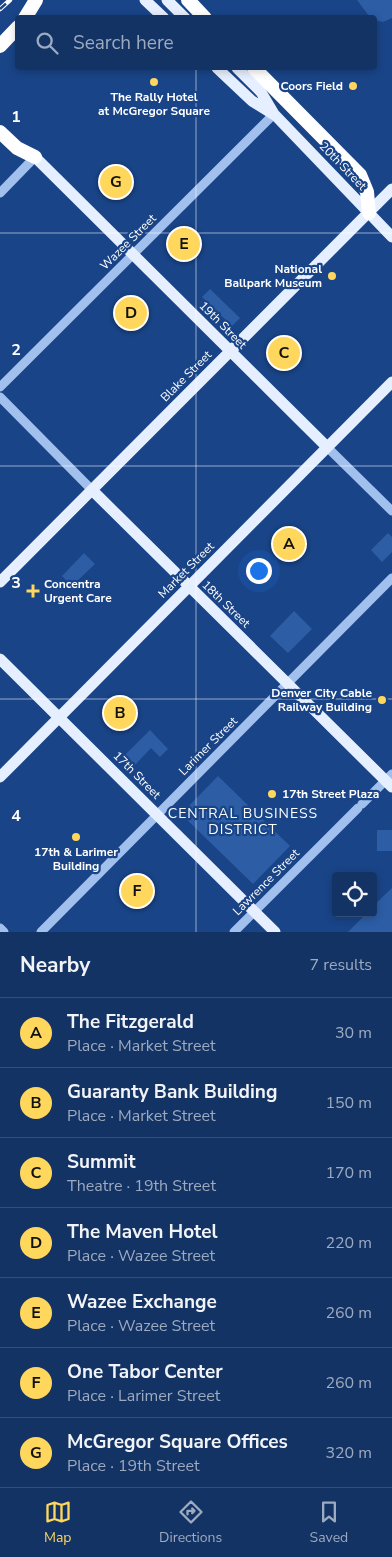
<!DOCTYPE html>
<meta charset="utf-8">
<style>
body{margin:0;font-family:"Nunito Sans",sans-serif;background:#203f6e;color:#f1f3f6}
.controls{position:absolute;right:15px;bottom:15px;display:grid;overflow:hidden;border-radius:5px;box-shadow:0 2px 8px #0003}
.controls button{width:45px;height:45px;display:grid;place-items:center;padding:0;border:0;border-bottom:1px solid #324e79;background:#133365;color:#f1f3f6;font:25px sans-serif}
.you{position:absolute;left:258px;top:570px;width:18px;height:18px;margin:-12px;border:4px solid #fff;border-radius:50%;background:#1a73e8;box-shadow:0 0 0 8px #1a73e833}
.badge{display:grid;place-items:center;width:32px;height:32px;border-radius:50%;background:#ffd75c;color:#111;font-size:16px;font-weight:700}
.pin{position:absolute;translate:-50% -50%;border:2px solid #fff;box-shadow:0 1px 5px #0006}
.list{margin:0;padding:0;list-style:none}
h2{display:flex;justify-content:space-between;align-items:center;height:65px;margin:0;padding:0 20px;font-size:21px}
h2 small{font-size:16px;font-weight:400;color:#9daabf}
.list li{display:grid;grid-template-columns:32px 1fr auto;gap:15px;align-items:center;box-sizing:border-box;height:70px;padding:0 20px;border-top:1px solid #324e79}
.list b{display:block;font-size:19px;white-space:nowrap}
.list p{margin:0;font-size:16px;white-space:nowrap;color:#9daabf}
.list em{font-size:16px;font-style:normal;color:#9daabf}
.icon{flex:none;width:28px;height:28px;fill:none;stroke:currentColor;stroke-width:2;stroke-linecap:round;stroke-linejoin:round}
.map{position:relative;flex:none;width:392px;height:932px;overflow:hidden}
.search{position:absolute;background:#133365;box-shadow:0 2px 8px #0003;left:15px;right:15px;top:15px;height:55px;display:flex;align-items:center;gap:12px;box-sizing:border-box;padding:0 18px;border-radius:5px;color:#9daabf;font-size:19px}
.sheet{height:555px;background:#133365}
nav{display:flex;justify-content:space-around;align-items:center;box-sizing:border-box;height:70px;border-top:1px solid #324e79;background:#133365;font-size:14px;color:#9daabf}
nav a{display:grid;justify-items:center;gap:2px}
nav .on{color:#ffd75c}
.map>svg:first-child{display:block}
.green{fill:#2c5da5}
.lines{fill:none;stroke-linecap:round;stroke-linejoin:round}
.minor{stroke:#a1c0ed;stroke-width:9}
.major{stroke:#e6efff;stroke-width:11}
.highway{stroke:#fff;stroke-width:14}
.rail-casing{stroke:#fff;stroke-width:4.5}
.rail{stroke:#194487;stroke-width:2.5;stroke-dasharray:8;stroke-linecap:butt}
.grid{fill:none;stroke:#fff;stroke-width:1;stroke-opacity:0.55}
.poi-dot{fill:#ffd75c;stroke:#194487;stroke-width:2}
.labels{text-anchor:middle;stroke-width:4.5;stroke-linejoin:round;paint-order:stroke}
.poi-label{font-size:12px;font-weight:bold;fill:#fff;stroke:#194487;text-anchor:end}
.street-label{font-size:12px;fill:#fff;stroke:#194487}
.neighbourhood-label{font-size:14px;letter-spacing:1px;fill:#fff;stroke:#194487}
.grid-label{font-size:16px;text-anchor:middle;font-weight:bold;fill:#fff;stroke:#194487;stroke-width:4.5;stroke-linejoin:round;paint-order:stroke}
</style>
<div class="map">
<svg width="392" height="932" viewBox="0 0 392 932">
<rect width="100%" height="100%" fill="#194487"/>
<path class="green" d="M357,0H392V18L383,22L375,20L374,18L369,16Z
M210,289L240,318L232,326L202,297Z
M388,533L392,537V552L382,562L371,550Z
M84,553L95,564L72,586L62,576Z
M294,611L312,629L288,653L270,636Z
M150,730L168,749L160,757L151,748L134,766L124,756Z
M218,776L290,846L253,884L181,814Z
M377,830H392V851H377Z
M392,888V932H348L367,913H373V906Z"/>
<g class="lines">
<path class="minor" d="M0,193L35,157
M0,387L274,114
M0,397L92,490
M327,447L392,511
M362,804L392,774
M0,928L4,932
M41,932L392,578
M234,932L358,808"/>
<path class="major" d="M145,0L164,18
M167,0L185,18
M217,68L252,101L273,114
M237,68L261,92L274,114L392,237
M35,157L327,447
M92,490L392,787
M0,582L392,189
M0,659L275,932
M0,777L392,382"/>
<path class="highway" d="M188,0L205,18
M25,18L36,0
M0,46L18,27
M254,68L360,175L367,192L369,213
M0,132L17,148L35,157"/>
<defs>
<path id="rail" d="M0,9L10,0"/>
</defs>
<use href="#rail" class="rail-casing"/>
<use href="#rail" class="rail"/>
</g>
<path class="grid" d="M196,0V18M196,68V932M0,233H392M0,466H392M0,699H392"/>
<g class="poi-dot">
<circle cx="154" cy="82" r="5"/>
<circle cx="353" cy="86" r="5"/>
<circle cx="332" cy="276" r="5"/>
<path d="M30.5 583.5h5v5h5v5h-5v5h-5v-5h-5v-5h5z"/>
<circle cx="382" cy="700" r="5"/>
<circle cx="272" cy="794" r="5"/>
<circle cx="76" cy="837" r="5"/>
</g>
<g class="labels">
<g class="poi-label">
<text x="343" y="90">Coors Field</text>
<text x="154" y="101" text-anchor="middle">The Rally Hotel<tspan x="154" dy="14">at McGregor Square</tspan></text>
<text x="322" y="273">National<tspan x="322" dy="14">Ballpark Museum</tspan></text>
<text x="44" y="588" text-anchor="start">Concentra<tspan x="44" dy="14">Urgent Care</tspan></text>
<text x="372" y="697">Denver City Cable<tspan x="372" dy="14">Railway Building</tspan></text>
<text x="282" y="798" text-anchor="start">17th Street Plaza</text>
<text x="76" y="856" text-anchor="middle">17th &amp; Larimer<tspan x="76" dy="14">Building</tspan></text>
</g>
<g class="street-label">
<text transform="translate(343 166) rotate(46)" y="4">20th Street</text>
<text transform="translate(128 242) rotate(-45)" y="4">Wazee Street</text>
<text transform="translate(223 325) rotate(45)" y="4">19th Street</text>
<text transform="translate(186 376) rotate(-45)" y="4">Blake Street</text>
<text transform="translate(186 570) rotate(-45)" y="4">Market Street</text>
<text transform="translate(226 604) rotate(44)" y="4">18th Street</text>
<text transform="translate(208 746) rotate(-45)" y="4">Larimer Street</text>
<text transform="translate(137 775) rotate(45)" y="4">17th Street</text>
<text transform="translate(266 882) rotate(-45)" y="4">Lawrence Street</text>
</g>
<g class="neighbourhood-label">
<text x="243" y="818">CENTRAL BUSINESS<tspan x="243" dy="16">DISTRICT</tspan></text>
</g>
</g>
<g class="grid-label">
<text x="16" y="122">1</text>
<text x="16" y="355">2</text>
<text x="16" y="588">3</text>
<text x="16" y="821">4</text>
</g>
</svg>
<div class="controls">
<button><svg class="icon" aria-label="locate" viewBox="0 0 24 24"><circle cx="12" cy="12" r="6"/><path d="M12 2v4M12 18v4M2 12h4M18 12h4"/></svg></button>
</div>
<div class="you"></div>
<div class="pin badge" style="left:289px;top:544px">A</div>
<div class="pin badge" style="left:120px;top:713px">B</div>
<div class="pin badge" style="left:284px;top:353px">C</div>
<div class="pin badge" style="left:131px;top:313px">D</div>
<div class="pin badge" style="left:184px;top:244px">E</div>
<div class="pin badge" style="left:137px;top:891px">F</div>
<div class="pin badge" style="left:116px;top:182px">G</div>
<div class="search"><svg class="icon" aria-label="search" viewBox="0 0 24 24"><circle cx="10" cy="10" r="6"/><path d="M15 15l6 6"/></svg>Search here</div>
</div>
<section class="sheet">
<h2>Nearby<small>7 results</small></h2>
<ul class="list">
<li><span class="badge">A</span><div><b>The Fitzgerald</b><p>Place · Market Street</p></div><em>30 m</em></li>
<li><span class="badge">B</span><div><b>Guaranty Bank Building</b><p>Place · Market Street</p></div><em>150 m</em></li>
<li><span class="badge">C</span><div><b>Summit</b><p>Theatre · 19th Street</p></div><em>170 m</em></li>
<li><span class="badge">D</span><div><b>The Maven Hotel</b><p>Place · Wazee Street</p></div><em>220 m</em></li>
<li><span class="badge">E</span><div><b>Wazee Exchange</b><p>Place · Wazee Street</p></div><em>260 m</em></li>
<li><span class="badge">F</span><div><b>One Tabor Center</b><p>Place · Larimer Street</p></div><em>260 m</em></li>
<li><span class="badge">G</span><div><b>McGregor Square Offices</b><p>Place · 19th Street</p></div><em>320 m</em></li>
</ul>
</section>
<nav>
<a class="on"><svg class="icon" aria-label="map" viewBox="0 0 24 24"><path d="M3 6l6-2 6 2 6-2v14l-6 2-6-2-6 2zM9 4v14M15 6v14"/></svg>Map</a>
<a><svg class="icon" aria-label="directions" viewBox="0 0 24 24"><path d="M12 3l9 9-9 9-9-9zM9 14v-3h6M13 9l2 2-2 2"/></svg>Directions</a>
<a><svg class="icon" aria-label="saved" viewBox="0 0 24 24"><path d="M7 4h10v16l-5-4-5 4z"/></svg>Saved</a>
</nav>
